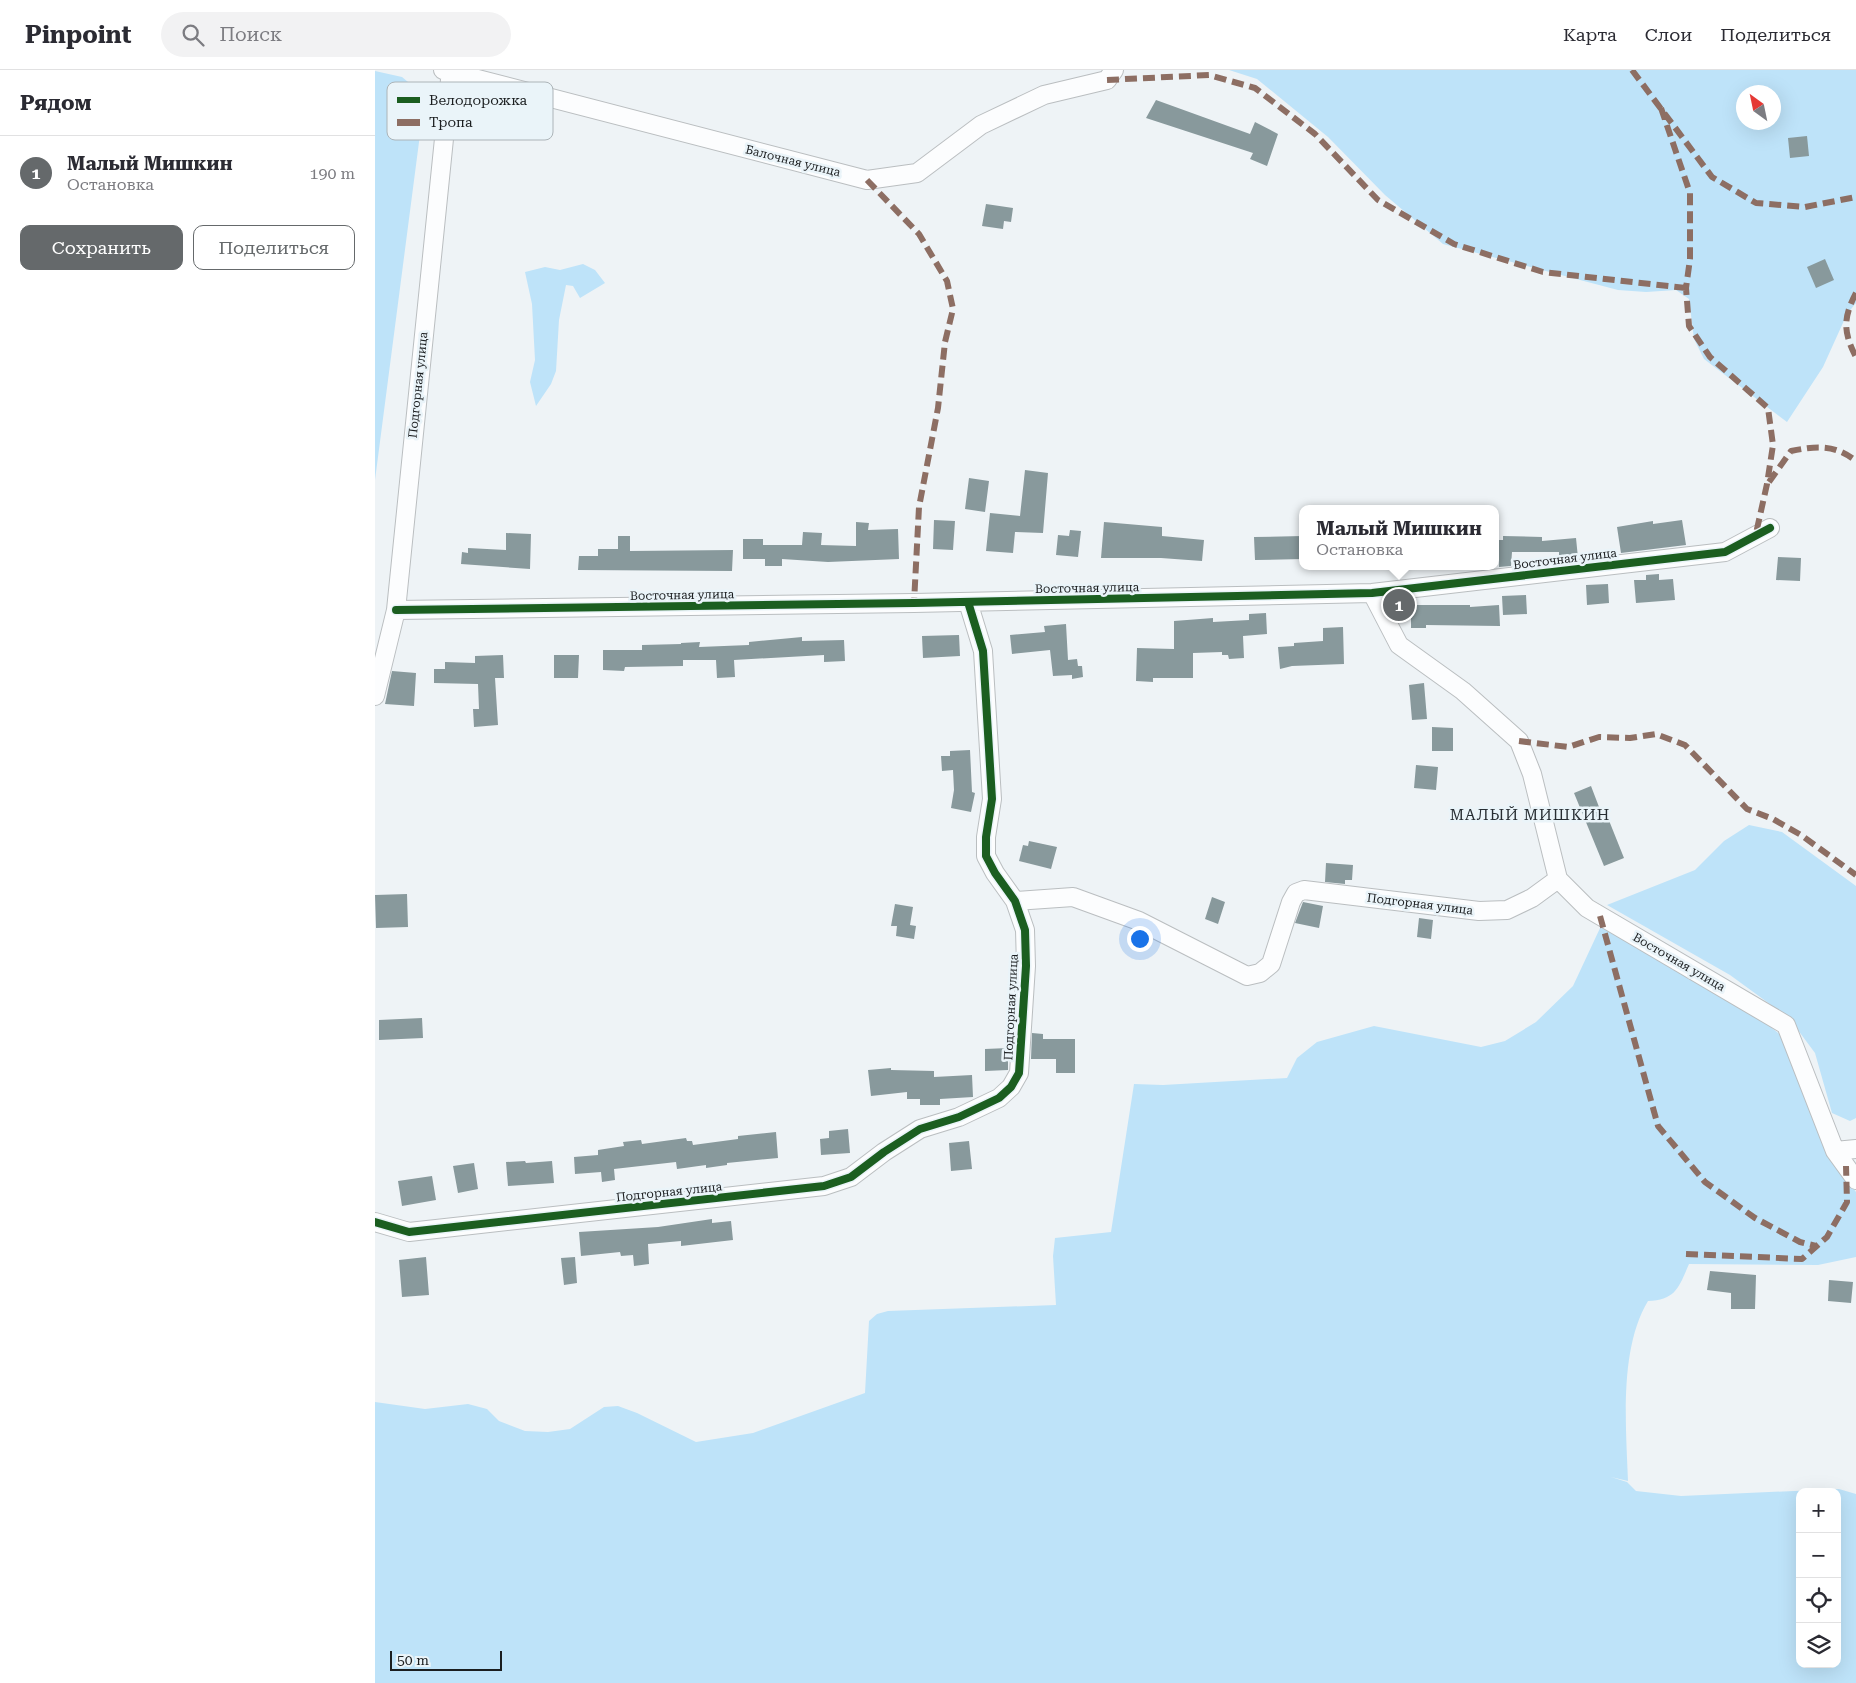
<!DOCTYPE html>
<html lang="ru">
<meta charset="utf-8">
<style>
body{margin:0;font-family:"Roboto Serif",serif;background:#f2f2f3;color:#2b2b33}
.controls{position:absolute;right:15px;bottom:15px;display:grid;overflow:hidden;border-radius:10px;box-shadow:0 5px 20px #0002}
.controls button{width:45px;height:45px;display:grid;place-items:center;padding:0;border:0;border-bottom:1px solid #e1e1e2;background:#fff;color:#2b2b33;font:25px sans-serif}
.compass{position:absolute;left:1361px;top:15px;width:45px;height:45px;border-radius:50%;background:#fff;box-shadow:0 5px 20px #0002;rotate:327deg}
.scale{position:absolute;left:15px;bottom:12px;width:112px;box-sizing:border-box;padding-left:5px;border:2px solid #1b1e20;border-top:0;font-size:14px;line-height:18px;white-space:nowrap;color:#1b1e20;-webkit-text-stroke:4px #eaf4f9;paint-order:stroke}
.you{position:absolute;left:764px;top:868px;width:18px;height:18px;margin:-12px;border:4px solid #fff;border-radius:50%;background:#1a73e8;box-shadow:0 0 0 8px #1a73e833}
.badge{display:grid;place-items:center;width:32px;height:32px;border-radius:50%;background:#65696b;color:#fff;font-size:16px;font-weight:700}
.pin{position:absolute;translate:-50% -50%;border:2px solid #fff;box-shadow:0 1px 5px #0006}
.popup{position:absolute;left:924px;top:435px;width:200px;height:65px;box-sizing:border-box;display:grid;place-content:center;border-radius:10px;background:#fff;filter:drop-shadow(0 1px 4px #0005);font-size:16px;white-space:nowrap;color:#7c7c81}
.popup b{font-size:19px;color:#2b2b33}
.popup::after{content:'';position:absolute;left:50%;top:100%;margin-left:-10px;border:10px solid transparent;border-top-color:#fff}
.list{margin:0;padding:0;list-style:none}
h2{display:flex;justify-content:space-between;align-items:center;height:65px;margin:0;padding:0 20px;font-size:21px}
h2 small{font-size:16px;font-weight:400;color:#7c7c81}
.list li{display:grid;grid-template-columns:32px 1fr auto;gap:15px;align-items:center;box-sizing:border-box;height:75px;padding:0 20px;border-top:1px solid #e1e1e2}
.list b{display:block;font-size:19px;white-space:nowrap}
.list p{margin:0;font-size:16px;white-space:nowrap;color:#7c7c81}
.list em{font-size:16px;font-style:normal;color:#7c7c81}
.actions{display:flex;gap:10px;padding:15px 20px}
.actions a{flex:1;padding:11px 0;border:1px solid #65696b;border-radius:10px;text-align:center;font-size:18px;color:#65696b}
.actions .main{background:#65696b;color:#fff}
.icon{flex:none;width:28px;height:28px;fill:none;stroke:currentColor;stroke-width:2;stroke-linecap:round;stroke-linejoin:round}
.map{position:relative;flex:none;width:1481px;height:1613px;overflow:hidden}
header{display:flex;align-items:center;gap:30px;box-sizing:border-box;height:70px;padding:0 25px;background:#fff;border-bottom:1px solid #e1e1e2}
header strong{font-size:24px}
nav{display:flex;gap:28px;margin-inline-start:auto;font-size:18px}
.search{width:350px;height:45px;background:#f2f2f3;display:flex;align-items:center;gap:12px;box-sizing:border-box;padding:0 18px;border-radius:28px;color:#7c7c81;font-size:19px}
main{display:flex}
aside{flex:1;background:#fff}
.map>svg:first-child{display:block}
.green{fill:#bee3f9;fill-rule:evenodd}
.building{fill:#88999c}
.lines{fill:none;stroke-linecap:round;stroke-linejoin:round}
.minor-casing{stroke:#babec0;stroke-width:20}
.minor{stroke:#fcfdfe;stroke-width:18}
.quiet{stroke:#8d6e63;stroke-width:6;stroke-dasharray:12 6;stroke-linecap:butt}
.cycleway-casing{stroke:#eaf4f9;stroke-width:11}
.cycleway{stroke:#1b5e20;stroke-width:8}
.labels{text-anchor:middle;stroke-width:5;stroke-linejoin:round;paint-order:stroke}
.street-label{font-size:12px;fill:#1b1e20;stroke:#eaf4f9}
.quarter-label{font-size:15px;letter-spacing:1px;fill:#272d32;stroke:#eaf4f9}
.key{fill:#eaf4f9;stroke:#acb4b8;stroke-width:1}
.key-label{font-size:14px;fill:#1b1e20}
</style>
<header>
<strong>Pinpoint</strong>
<div class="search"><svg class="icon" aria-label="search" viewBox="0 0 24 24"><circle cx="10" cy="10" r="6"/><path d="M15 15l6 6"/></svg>Поиск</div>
<nav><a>Карта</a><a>Слои</a><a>Поделиться</a></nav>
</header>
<main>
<aside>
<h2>Рядом<small></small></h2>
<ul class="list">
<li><span class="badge">1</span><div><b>Малый Мишкин</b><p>Остановка</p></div><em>190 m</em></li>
</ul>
<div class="actions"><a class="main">Сохранить</a><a>Поделиться</a></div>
</aside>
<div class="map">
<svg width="1481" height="1613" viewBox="0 0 1481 1613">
<rect width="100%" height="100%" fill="#eef3f6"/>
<path class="green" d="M854,0H1481V233L1472,244L1448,297L1412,352L1329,289L1319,269L1314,229L1301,220L1271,222L1243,220L1068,174L1010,125L953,67L882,9ZM1368,22H1398V52H1368Z
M0,1L27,7L50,26L0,410Z
M208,194L220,200L230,213L205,228L198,216L191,215L184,250L181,301L176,314L161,336L155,312L160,290L157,234L150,202L170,197L185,200Z
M1374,755L1407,762L1481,816V1048L1475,1051L1457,1043L1440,983L1414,948L1355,905L1232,835L1320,800L1349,771Z
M1226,856L1380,944L1414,972L1458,1090L1481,1122V1187L1443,1195L1314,1194C1304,1217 1301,1230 1273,1231C1244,1279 1251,1356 1253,1411L1236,1407L1252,1412L1261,1421L1306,1426L1464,1419L1481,1424V1613H0V1332L50,1339L93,1334L112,1339L124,1351L150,1361L173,1362L195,1359L229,1337L243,1336L262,1343L321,1372L378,1363L490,1323L494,1251L502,1244L513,1241L681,1235L678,1186L680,1168L736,1162L759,1014L788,1015L912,1008L922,988L942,972L999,956L1106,977L1130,971L1161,952L1198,916ZM1425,1422H1462V1594H1425Z"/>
<path class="building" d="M781,30L875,64L880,52L903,64L892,96L875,89L878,83L771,48Z
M1432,66L1434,86L1415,88L1413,68Z
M611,134L638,138L636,152L629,151L628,159L607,156Z
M1450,189L1459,210L1441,218L1432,197Z
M650,400L673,403L668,463L640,462L638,483L611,481L615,443L645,446Z
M594,408L614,411L610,442L590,439Z
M559,450L580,451L578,480L558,479Z
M1307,450L1311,475L1246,483L1242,457L1278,451V454Z
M481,452L494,453L493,460L523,459L524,489L453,492L407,489V496H390V489H368V469H388V475H427L428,462L447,463L446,475L481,476Z
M729,452L787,457V466L829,470L827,491L786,488H726Z
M695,460L706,461L703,487L681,485L683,465L694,466Z
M131,463L156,464L155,499L86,494L87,482L93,483V478L131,480Z
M243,466H255V481L358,480L357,501L203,500L204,486H223V479H243Z
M928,466V489L880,490L879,467Z
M1128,466L1167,467V471L1201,468L1203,488L1184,491V482H1137L1136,496L1124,497V470H1128Z
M1403,487L1426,488L1425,511L1401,510Z
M1284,504V510L1298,509L1300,530L1261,533L1259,510H1271V505Z
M1233,514L1234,533L1212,535L1211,515Z
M1151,525L1152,544L1128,545L1127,526Z
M1036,535H1095V537L1124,535L1125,556L1051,555V558H1036Z
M891,543L892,564L868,566L869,588L854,589L853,585H847V582L818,583V608H778V612L761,611L762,578L799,579V551L838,548V552L874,550V544Z
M691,554L693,590L702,589L703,596H707L708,607L697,609V605L678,606L675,580L637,584L635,565L670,562L669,556Z
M968,557L969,594L917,596L905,599L903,577L919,576V573L948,571V558Z
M584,565L585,586L548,588L547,566Z
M427,567V571L469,570L470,591L449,592V585L359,590L360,607L342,608L341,590H308V596L250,597L249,601L228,600V580H267V575L306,574V573L325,572L324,577L374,575V572Z
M128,585L129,608H120L123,655L99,657L98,639H104L103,614L59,613V599H70V592L100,593V586Z
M179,585H204L203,608H179Z
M17,601L41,603L39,636L10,634Z
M1049,613L1052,649L1037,650L1034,615Z
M1057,657L1078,658V681H1057Z
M595,680L597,722L600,723L596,742L576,738L579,720L578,700L567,701L566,686H575V681Z
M1041,695L1063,697L1061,720L1039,718Z
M1216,716L1229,750L1233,748L1249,788L1229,796L1199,723Z
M654,771L682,777L676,799L644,791L648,775L653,776Z
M951,793L978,795L977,810H970V814L950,812Z
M32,824L33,857L1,858L0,825Z
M837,827L850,832L843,854L830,849Z
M928,832L948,836L944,858L920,853Z
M520,834L538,837L535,855L541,856L539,869L521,866L522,856H516Z
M1044,848L1058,850L1056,869L1042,867Z
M47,948L48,968L4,970V950Z
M657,963L668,964V969H700V1003H681V989H656Z
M633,978V1000L610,1001V979Z
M516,998V1000L559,1001V1007L597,1005L598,1027L565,1029V1035H545V1029H532V1022L496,1026L493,1000Z
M473,1059L475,1083L446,1085L445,1069L454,1068V1061Z
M401,1062L403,1088L352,1093V1095L331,1098V1095L302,1099L301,1092L239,1099L240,1110L227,1112L226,1102L200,1104L199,1087L223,1085V1080L249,1076L248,1072L266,1070L267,1074L311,1068L312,1071H317L318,1075L363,1069V1066Z
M594,1071L597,1099L576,1101L574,1073Z
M150,1091L151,1093L177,1091L179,1113L133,1116L131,1092Z
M99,1093L103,1119L83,1123L78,1096Z
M57,1106L61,1130L27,1136L23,1111Z
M337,1149V1153L356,1151L358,1170L306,1176V1171L273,1174L274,1194L259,1196L258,1185L246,1186L245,1182L206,1186L204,1162L283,1157Z
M51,1187L54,1225L27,1227L24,1190Z
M200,1187L202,1213L189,1215L186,1188Z
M1335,1201L1381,1205L1380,1239H1356V1223L1332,1220Z
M1454,1210L1478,1212L1476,1233L1453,1231Z"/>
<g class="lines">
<defs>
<path id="minor" d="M68,0L492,110L542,103L606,55L669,25L732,10L739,0
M997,523L1024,575L1088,621L1144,671L1157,704L1183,809L1212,838L1411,955L1460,1081L1481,1110
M21,540L539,533L997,523L1350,482L1395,458
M0,626L21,540L76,0
M640,831L698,827L764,851L872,906L885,903L896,894L916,832L921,823L929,820L1104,841L1132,840L1157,828L1183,809
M1460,1081L1481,1079
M0,1152L34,1162L449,1116L476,1107L509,1082L545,1059L584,1047L624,1028L636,1017L644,1003L651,896L650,860L640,831L620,803L611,786V767L617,729L608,581L593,532"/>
</defs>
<use href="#minor" class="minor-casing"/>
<use href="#minor" class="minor"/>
<path class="quiet" d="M1257,0L1337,107L1381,133L1430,137L1481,127
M732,10L834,5L880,18L940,64L1003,130L1079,174L1168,202L1311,218
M1286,38L1315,123V189L1311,218L1314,256L1335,287L1393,338L1398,375L1392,414L1380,468
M492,110L544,164L572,211L578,239L570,272L563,338L544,437L539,533
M1481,223C1468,248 1468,262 1481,287
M1394,412L1416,381C1442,376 1459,374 1481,391
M1144,671L1193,677L1224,667L1255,668L1281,664L1310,675L1372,739L1398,749L1426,765L1481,805
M1225,846L1283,1056L1330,1112L1380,1148L1425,1172L1441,1176
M1311,1184L1427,1189L1452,1167L1472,1132L1471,1096"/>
<defs>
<path id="cycleway" d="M21,540L539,533L997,523L1350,482L1395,458
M0,1152L34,1162L449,1116L476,1107L509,1082L545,1059L584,1047L624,1028L636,1017L644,1003L651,896L650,860L640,831L620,803L611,786V767L617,729L608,581L593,532"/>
</defs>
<use href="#cycleway" class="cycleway-casing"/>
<use href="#cycleway" class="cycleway"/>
</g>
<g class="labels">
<g class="street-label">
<text transform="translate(418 91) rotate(14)" y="4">Балочная улица</text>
<text transform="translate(43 315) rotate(-84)" y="4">Подгорная улица</text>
<text transform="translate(1190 489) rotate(-7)" y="4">Восточная улица</text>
<text transform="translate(712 518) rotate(-1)" y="4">Восточная улица</text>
<text transform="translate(307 525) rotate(-1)" y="4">Восточная улица</text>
<text transform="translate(1045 834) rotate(7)" y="4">Подгорная улица</text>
<text transform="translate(1304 892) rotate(30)" y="4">Восточная улица</text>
<text transform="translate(636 937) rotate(-87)" y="4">Подгорная улица</text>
<text transform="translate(294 1122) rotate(-6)" y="4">Подгорная улица</text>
</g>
<g class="quarter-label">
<text x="1155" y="750">МАЛЫЙ МИШКИН</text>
</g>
</g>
<rect x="12" y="12" width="166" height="58" rx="8" class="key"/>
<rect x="22" y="27" width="23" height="6" fill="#1b5e20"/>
<rect x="22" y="49" width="23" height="7" fill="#8d6e63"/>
<g class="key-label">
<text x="54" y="35">Велодорожка</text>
<text x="54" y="57">Тропа</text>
</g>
</svg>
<div class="controls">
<button>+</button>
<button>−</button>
<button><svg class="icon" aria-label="locate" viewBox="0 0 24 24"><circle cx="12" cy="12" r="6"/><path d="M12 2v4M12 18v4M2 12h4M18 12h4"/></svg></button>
<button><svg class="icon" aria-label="layers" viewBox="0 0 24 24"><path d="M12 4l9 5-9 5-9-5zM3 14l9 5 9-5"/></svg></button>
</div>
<svg class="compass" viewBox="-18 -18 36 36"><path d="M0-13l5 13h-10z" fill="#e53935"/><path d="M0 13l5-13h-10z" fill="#7c7c81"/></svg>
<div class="scale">50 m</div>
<div class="you"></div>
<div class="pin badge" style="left:1024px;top:535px">1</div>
<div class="popup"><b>Малый Мишкин</b>Остановка</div>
</div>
</main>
